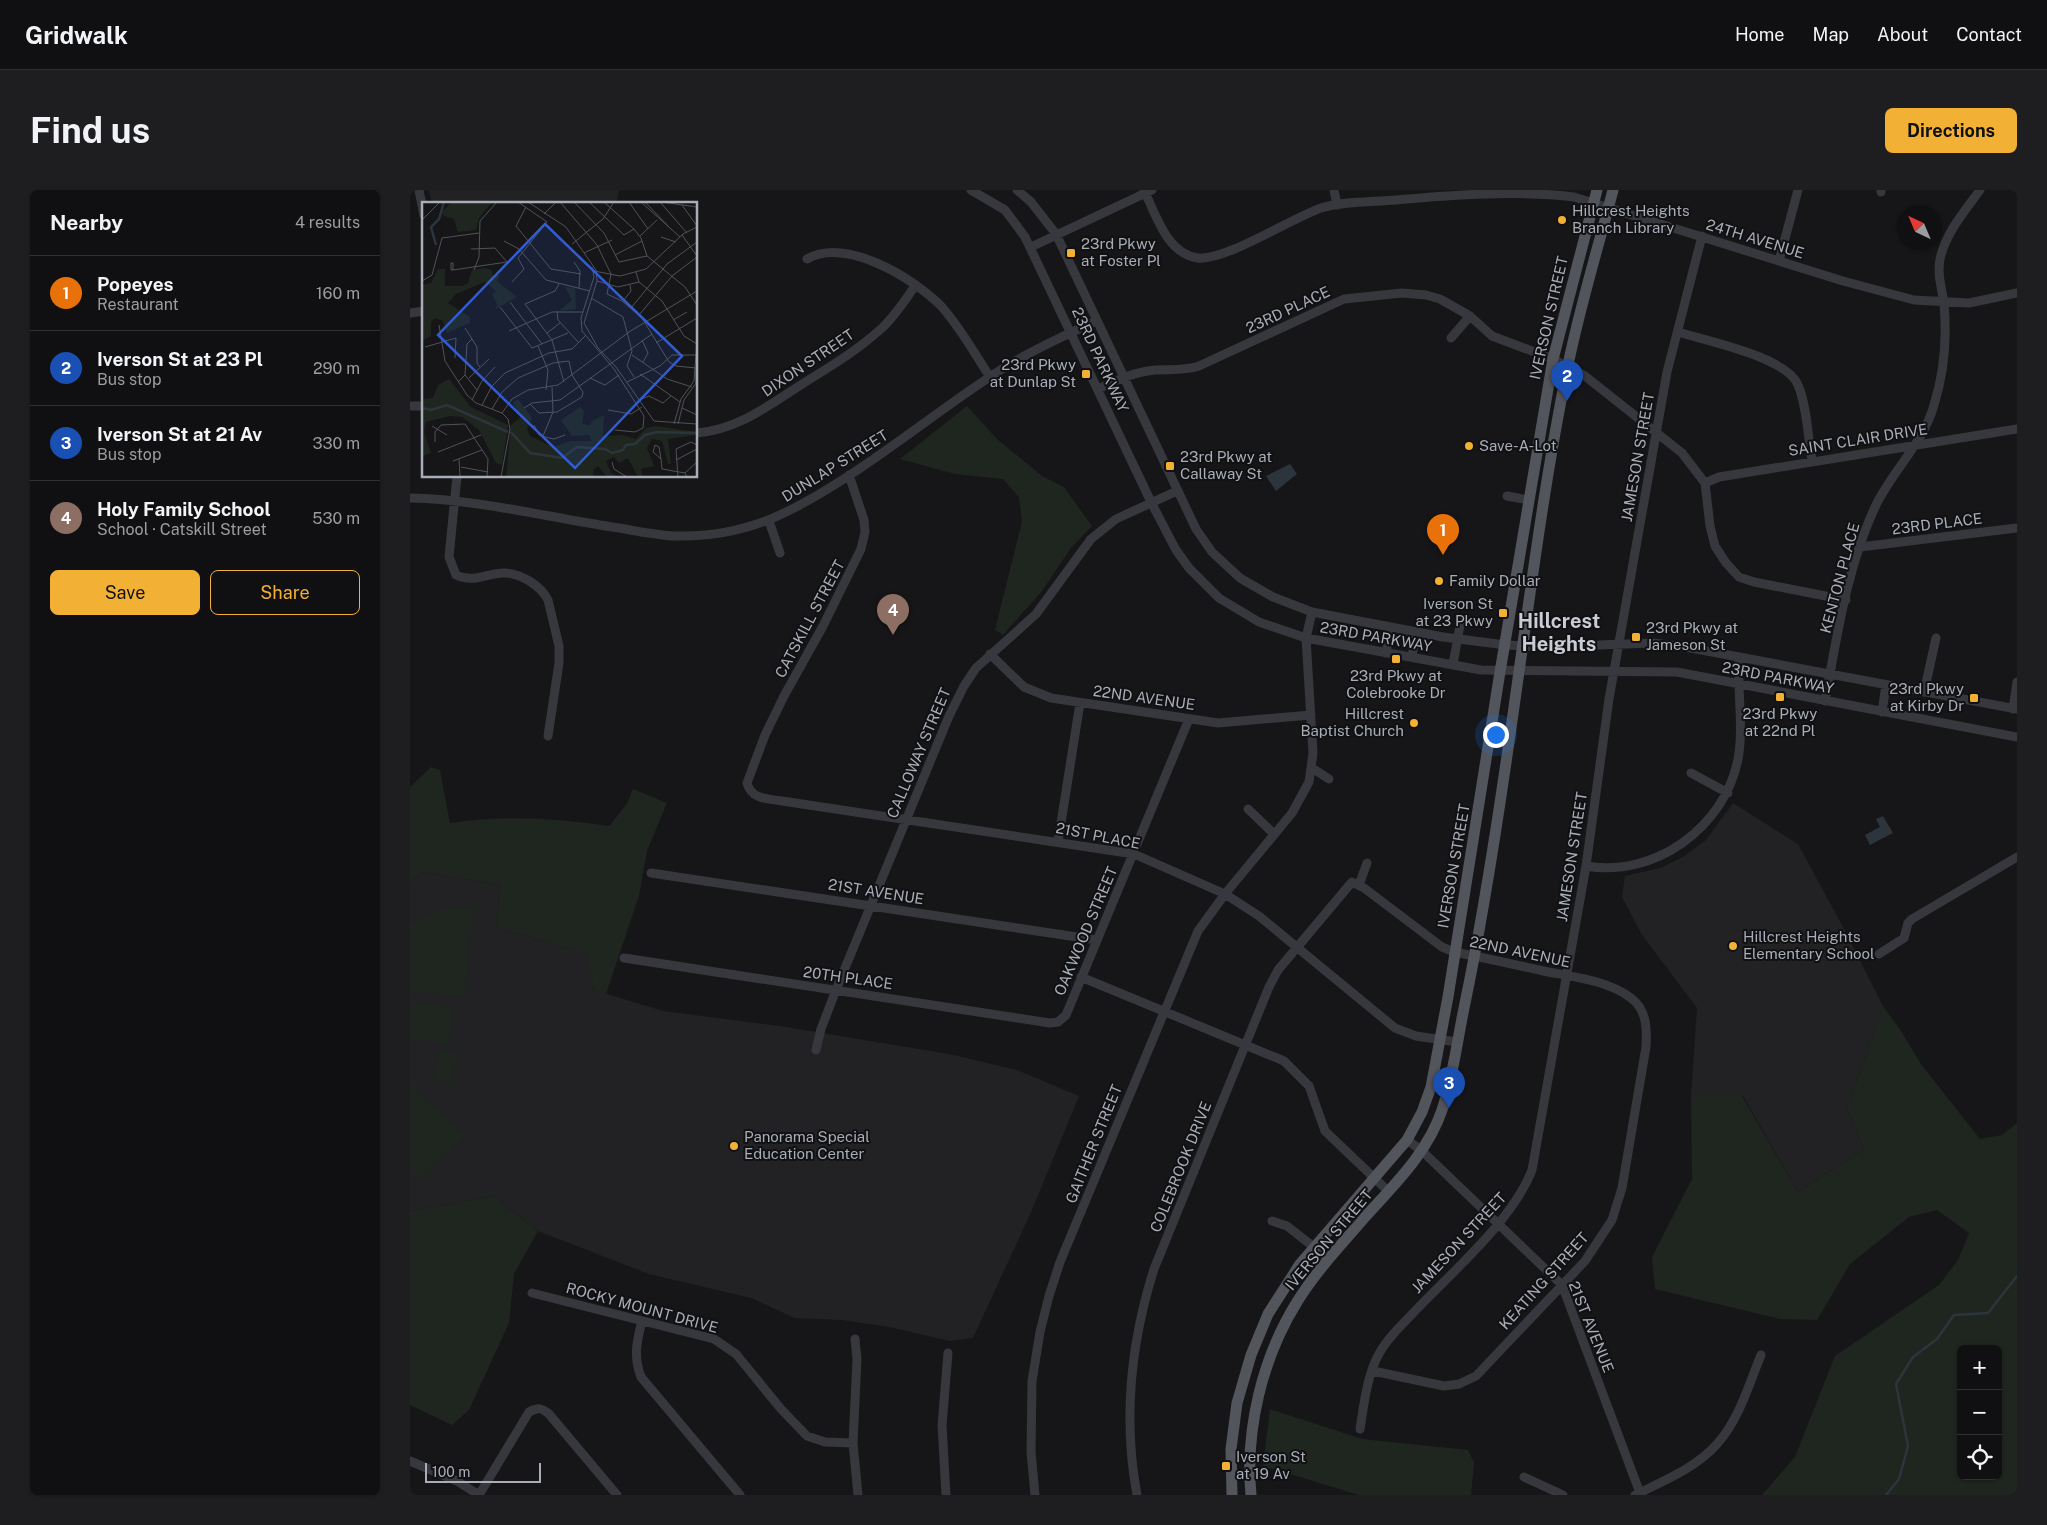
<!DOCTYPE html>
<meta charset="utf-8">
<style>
body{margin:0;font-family:"Public Sans",sans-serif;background:#1e1e20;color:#f1f3f6}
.controls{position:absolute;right:15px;bottom:15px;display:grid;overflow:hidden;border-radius:8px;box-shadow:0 1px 4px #0004}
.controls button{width:45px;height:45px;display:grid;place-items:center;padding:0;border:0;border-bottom:1px solid #303032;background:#101012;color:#f1f3f6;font:25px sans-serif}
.compass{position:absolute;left:1487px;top:15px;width:45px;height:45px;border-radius:50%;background:#101012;box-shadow:0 1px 4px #0004;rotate:316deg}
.scale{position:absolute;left:15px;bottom:12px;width:116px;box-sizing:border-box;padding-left:5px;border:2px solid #a8adb8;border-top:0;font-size:14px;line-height:18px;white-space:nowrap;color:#a8adb8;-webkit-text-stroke:4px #111113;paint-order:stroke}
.you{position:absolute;left:1085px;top:544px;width:18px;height:18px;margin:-12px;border:4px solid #fff;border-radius:50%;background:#1a73e8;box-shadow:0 0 0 8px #1a73e833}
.badge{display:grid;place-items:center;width:32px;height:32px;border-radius:50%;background:#f2b134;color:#fff;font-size:16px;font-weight:700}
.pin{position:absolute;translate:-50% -41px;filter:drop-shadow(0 1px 2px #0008)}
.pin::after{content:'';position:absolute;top:26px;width:18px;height:15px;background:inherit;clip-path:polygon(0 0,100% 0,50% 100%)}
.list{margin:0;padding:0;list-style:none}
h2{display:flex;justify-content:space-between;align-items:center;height:65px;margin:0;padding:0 20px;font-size:21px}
h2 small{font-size:16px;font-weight:400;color:#9c9d9f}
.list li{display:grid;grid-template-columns:32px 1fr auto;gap:15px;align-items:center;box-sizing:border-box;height:75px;padding:0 20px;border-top:1px solid #303032}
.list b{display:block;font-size:19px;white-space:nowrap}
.list p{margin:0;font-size:16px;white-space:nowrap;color:#9c9d9f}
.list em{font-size:16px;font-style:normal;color:#9c9d9f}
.actions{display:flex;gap:10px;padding:15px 20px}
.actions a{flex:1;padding:11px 0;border:1px solid #f2b134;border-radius:8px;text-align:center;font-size:18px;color:#f2b134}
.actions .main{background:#f2b134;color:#111}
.icon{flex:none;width:28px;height:28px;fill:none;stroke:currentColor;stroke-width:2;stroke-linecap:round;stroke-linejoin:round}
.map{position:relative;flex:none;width:1607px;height:1305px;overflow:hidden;border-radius:8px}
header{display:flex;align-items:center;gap:30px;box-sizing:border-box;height:70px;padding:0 25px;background:#101012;border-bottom:1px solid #303032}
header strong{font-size:24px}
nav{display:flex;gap:28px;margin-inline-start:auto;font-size:18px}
.intro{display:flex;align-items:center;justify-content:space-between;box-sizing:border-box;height:120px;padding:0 30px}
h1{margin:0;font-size:35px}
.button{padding:12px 22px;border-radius:8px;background:#f2b134;color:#111;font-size:18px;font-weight:700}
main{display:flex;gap:30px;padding:0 30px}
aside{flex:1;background:#101012;border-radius:8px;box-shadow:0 1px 4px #0004}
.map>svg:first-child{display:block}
.built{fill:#222225}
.green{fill:#1e261f;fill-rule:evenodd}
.water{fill:#2c353c}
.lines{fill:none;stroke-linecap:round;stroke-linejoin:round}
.stream{stroke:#2c353c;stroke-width:2.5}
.minor{stroke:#37383d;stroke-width:9}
.major{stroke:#53555c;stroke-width:11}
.poi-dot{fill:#f2b134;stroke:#111113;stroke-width:2}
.labels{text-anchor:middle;stroke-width:4;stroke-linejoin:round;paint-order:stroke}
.poi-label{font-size:15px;fill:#a8adb8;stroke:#111113;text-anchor:start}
.street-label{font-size:15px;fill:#a8adb8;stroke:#111113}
.district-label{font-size:20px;font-weight:bold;fill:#c9ccd4;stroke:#111113}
.inset-river{fill:none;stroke:#2c353c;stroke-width:2.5}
.inset-road{fill:none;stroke:#505258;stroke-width:1}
.view{fill:#325cd3;fill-opacity:0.15;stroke:#325cd3;stroke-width:2.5}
.inset-edge{fill:none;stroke:#a8adb8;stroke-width:2.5}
</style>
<header>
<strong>Gridwalk</strong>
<nav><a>Home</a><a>Map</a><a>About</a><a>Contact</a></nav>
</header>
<div class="intro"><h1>Find us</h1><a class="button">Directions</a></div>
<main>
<aside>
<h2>Nearby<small>4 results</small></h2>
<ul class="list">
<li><span class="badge" style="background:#e8710a">1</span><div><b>Popeyes</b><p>Restaurant</p></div><em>160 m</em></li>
<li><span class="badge" style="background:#1a4fb4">2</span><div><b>Iverson St at 23 Pl</b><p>Bus stop</p></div><em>290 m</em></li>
<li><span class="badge" style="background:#1a4fb4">3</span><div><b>Iverson St at 21 Av</b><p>Bus stop</p></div><em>330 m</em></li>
<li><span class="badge" style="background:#8d6e63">4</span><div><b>Holy Family School</b><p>School · Catskill Street</p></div><em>530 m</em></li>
</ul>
<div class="actions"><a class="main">Save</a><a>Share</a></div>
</aside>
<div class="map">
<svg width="1607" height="1305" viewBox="0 0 1607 1305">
<rect width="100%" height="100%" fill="#161618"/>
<path class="built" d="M19,0H208L209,1L206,14H22Z
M1323,613L1388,654L1433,737L1473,816L1437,919L1454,959L1388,1002L1333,906H1281L1287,818L1232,745L1212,707L1215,686L1250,678L1273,667L1296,650Z
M14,682L91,695L86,737L178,764L184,800L253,821L370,836L539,864L607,880L669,906L622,1020L563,1148L540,1151L479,1137L432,1130L385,1128L341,1108L239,1084L128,1041L84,1006L0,1021V691Z"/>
<path class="green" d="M557,216L587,249L632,286L654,297L682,336L661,358L632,401L593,445L585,440L612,332L609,307L593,289L545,284L490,269Z
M21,577L30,580L40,633C98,625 141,628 199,636L217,614L223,599L257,613L237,661L229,706L196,804L184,800L177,764L86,737L91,695L14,682L0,691V597Z
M64,716L55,803L50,807L0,801V735C18,719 41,717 64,716Z
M0,811L45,818L38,855L0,848Z
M1473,816L1491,841L1511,874L1570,949L1592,945L1607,933V1305H1352L1385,1267L1425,1166L1529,1095L1548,1070L1559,1043L1527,1020L1499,1027L1440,1074L1407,1130L1370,1129L1245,1099L1242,1067L1282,989L1281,906H1332L1388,1002L1454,959L1437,919ZM1551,1159H1588V1286H1551Z
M30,859L48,863L41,893L23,889Z
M0,893L55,946L13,990L0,977Z
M84,1006L128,1041L104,1084L99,1133L59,1220L42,1235L0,1215V1021Z
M860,1219L952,1249L1058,1260L1064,1272L1061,1305H949L853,1276Z"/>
<path class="water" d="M880,274L887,284L866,301L856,286Z
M1473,626L1483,643L1460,655L1455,645L1470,637L1466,629Z"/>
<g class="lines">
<path class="stream" d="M1476,1305L1489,1289L1498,1256L1486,1194L1503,1167L1527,1149L1544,1125L1578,1123L1607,1086"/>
<path class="minor" d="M9,0L14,25
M561,0L595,20L615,47L742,314L766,360L779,378L809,408L849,432L896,448L1071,480L1267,482L1607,547
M607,0L621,12L646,44L786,339L802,362L830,388L863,407L902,422L1033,447L1096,455L1134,457L1242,453L1270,456L1607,519
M734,0C746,25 757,64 788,68C815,71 882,28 911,18C934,11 962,12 986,10C1042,5 1109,0 1164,7L1433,91L1504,110L1559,113L1607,103
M924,0L927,15
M1471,2V0
M621,57L742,0
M397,69C435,47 502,87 530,115C549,135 564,163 580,187
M1369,71L1388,0
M0,123L14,121
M1268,142C1297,151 1377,167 1388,195C1397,216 1398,248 1402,270
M1041,148L1060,126
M688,199C707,190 724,182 745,180C760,179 774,181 789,176L934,109L992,103L1016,105L1030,109L1060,126L1082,146L1143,169L1175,186L1272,263L1295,293L1300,336L1305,356L1316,373L1329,387L1344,392L1436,410
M0,216H14
M286,243C329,240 362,213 397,191C423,175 449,159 472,138C485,126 495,110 505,96
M439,285L454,330L455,342L451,359L413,436L374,506L355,545L337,593C341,609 357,609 372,611L724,664L815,704L849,726L985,838L1006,846L1047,852
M47,286L39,367L46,385C65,394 77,382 96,383C112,384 131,396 138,410L149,456V473L138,546
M1295,293L1309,287L1607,239
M1097,306L1119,310
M0,308C65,309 137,327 202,337C223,340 244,345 265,346C336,348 383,322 440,285C492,251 540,212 592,179C622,160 654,146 686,131
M359,331L370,363
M1450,357L1607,338
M976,463L980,437
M580,464L614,497L641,508L808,533L901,525
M1002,467L1005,442
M1043,474L1051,430
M1514,502L1526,448
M1415,511C1427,446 1437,377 1465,317C1482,281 1513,254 1524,215C1534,183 1537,147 1534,114C1532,98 1527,85 1530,69C1536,42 1555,21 1570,0
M1603,519L1607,492
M1472,522L1476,495
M902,578L919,589
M1281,583L1318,603
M838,619L864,644
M648,652L670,513
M1176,676C1245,688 1315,637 1328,569C1334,538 1327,500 1329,467
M241,683L687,750
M949,695L957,673
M1469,764L1494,748L1498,733L1502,729L1607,667
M214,768L640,833L648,832L656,825L779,529
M671,787L874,871L899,896L915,941L979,1002
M406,860L411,839L426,800L539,526L554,496L566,478L626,424L681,349L706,329L767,301
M997,950L1012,961L1152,1095L1230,1303
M862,1031L877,1036L919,1069
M122,1103L304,1149L326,1164L371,1219L397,1246L415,1252L443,1253
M232,1131C227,1150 223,1167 231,1187L330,1305
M445,1149L447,1169L443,1253L448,1305
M950,1239C954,1214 957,1184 970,1162C979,1146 993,1134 1005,1121C1043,1081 1102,1031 1122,980L1176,676L1199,509L1257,182L1292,46
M0,1271L47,1291L69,1305
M1114,1287L1153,1305
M69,1305L119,1222C128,1217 132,1218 139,1224L207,1305
M536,1305L532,1235L538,1163
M625,1305L621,1262L622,1191L630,1142L639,1106L650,1072L788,741L815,704L882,623L899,592L903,563L896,448L902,422
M727,1305C713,1230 721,1152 744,1079L859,797L868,780L942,692L954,698L1032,757L1044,762C1075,768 1107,775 1138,782C1165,787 1199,791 1221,808C1237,820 1237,839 1236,857L1212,998L1202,1030L1175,1071L1066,1186L1049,1194L1034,1196L963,1181
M1225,1305C1253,1291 1286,1278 1307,1254C1329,1230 1339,1194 1351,1165"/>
<path class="major" d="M822,1305L821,1259L827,1213L841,1165L858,1124L890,1074L997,950L1012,922L1021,897L1038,807L1090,482L1143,169L1187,0
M841,1305C835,1240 852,1168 887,1112C906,1081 932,1054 956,1026C985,994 1018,962 1032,920C1043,887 1047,852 1054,818C1073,728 1087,636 1100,545C1118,421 1133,297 1158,175C1170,116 1188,58 1203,0"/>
</g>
<g class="poi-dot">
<circle cx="1152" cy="30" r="5"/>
<rect x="656" y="58" width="10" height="10" rx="2.5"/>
<rect x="671" y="179" width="10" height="10" rx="2.5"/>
<circle cx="1059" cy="256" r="5"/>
<rect x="755" y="271" width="10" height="10" rx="2.5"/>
<circle cx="1029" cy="391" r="5"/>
<rect x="1088" y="418" width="10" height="10" rx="2.5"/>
<rect x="1221" y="442" width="10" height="10" rx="2.5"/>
<rect x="981" y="464" width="10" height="10" rx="2.5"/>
<rect x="1365" y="502" width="10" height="10" rx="2.5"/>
<rect x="1559" y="503" width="10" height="10" rx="2.5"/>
<circle cx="1004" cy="533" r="5"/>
<circle cx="1323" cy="756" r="5"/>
<circle cx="324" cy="956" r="5"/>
<rect x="811" y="1271" width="10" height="10" rx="2.5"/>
</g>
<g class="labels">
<g class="poi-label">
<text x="1162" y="26">Hillcrest Heights<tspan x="1162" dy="17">Branch Library</tspan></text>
<text x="671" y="59">23rd Pkwy<tspan x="671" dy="17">at Foster Pl</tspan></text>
<text x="666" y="180" text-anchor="end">23rd Pkwy<tspan x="666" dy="17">at Dunlap St</tspan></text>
<text x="1069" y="261">Save-A-Lot</text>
<text x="770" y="272">23rd Pkwy at<tspan x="770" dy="17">Callaway St</tspan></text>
<text x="1039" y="396">Family Dollar</text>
<text x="1083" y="419" text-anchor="end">Iverson St<tspan x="1083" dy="17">at 23 Pkwy</tspan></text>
<text x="1236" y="443">23rd Pkwy at<tspan x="1236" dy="17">Jameson St</tspan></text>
<text x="986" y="491" text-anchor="middle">23rd Pkwy at<tspan x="986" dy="17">Colebrooke Dr</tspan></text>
<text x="1554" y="504" text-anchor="end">23rd Pkwy<tspan x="1554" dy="17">at Kirby Dr</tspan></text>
<text x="994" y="529" text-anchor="end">Hillcrest<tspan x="994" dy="17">Baptist Church</tspan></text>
<text x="1370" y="529" text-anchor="middle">23rd Pkwy<tspan x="1370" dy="17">at 22nd Pl</tspan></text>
<text x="1333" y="752">Hillcrest Heights<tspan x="1333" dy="17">Elementary School</tspan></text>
<text x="334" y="952">Panorama Special<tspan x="334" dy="17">Education Center</tspan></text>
<text x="826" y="1272">Iverson St<tspan x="826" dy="17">at 19 Av</tspan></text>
</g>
<g class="street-label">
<text transform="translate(1345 49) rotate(17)" y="5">24TH AVENUE</text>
<text transform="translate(878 120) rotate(-25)" y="5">23RD PLACE</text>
<text transform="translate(1139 128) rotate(-77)" y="5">IVERSON STREET</text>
<text transform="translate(690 170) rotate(65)" y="5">23RD PARKWAY</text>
<text transform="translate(398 173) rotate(-34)" y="5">DIXON STREET</text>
<text transform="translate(1448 250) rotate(-9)" y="5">SAINT CLAIR DRIVE</text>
<text transform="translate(1228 267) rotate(-80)" y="5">JAMESON STREET</text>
<text transform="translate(425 276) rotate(-32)" y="5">DUNLAP STREET</text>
<text transform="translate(1527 334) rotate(-7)" y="5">23RD PLACE</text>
<text transform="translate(1430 388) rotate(-75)" y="5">KENTON PLACE</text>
<text transform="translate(400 429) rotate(-62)" y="5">CATSKILL STREET</text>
<text transform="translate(966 447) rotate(10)" y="5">23RD PARKWAY</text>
<text transform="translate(1368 488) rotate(11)" y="5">23RD PARKWAY</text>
<text transform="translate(734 508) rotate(8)" y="5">22ND AVENUE</text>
<text transform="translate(509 563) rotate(-67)" y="5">CALLOWAY STREET</text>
<text transform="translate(688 646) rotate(11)" y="5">21ST PLACE</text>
<text transform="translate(1162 667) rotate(-81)" y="5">JAMESON STREET</text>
<text transform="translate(1044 676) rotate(-80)" y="5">IVERSON STREET</text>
<text transform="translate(466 702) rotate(9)" y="5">21ST AVENUE</text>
<text transform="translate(676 741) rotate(-67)" y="5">OAKWOOD STREET</text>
<text transform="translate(1110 762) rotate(12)" y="5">22ND AVENUE</text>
<text transform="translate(438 788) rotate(8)" y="5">20TH PLACE</text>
<text transform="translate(684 954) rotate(-68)" y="5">GAITHER STREET</text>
<text transform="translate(771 977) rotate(-68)" y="5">COLEBROOK DRIVE</text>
<text transform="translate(919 1050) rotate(-50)" y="5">IVERSON STREET</text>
<text transform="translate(1049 1053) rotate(-47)" y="5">JAMESON STREET</text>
<text transform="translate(1134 1091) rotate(-48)" y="5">KEATING STREET</text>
<text transform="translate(232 1118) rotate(15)" y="5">ROCKY MOUNT DRIVE</text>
<text transform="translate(1181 1137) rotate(68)" y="5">21ST AVENUE</text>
</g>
<g class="district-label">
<text x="1149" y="438">Hillcrest<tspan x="1149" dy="23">Heights</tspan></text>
</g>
</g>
<g transform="translate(12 12)">
<rect width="275" height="275" fill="#161618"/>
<path d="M30,0H70L57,16L54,28L36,30L32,17L22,14L20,10ZM62,66L70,68L71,73H78L75,79L95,95L74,107L75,102L70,92L74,89L63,80L34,92L26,101L48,115V121L25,131L21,119L13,116L9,120V134L0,139V83L9,81L16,67H23V84H40L46,81L50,68ZM143,85L153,86L154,107L137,109L150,98ZM27,177L49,205L86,223L80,263L74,261L57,228L40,215L28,214L4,220L2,230L9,251L0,254V197L11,196L16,183ZM96,197L110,216L105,227L108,234L131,245L149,239H170L167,233L150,234L139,218L158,205L162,209L160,222L168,223L170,219L182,213L181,234L201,233L214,237L224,226L234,224L275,230V233L246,237L249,262H246L240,239L230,237L225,246L232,264L219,267L220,275H216L206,256L197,261L192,255L184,259L189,271L197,275H185L176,264L171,268L172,275H84L89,223L99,215L91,201Z" fill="#1e261f"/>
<path class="inset-river" d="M14,43L9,25L17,17L22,0M0,206L9,208L25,203L86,230M89,230L108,251L140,256L155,245L183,247L190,251L201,248L204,243L213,242L223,233L235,230L275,231"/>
<path class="inset-road" d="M106,0L144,25L174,68L175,79L162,121L176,146L194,165L232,219L275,222M138,0L175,43L189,72L185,92L200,99L220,116L247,160L254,164L274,166M152,0L182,31L197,60L225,54M167,0L202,33L212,27M182,0L212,27L219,36L225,54L263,85L275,103M207,0L226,27M219,0L258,35M223,0L250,28M238,0L265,31M240,0L275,5M260,3L275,24M122,12L134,0M0,18L18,0M94,24L129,67L159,72M94,24L104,5M260,33L275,54M218,34L235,18M239,35L254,40M82,39L97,47L124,78L168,89M150,42L181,17L192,0M162,51L190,38M193,53L220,39M152,60L158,69L157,86M29,61H31V68H29ZM170,65L172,75L159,116L160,129L192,167L222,214L221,226L213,230L193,228M31,68L85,60L73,46L49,47M52,68L57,55L58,19L75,0M172,69L198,74L224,67L261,32L275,25M214,70L217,80L240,99L262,134L275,142M0,79L10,73L20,36L57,31M175,79L196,85L217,80M90,80L102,67L96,56L125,20L96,0M137,82L133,89L103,102L130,138L142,180M169,96L201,115L210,149L205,164L212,175M201,99L209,89L208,83M88,100L120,142M78,105L110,146L146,131M209,106L245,62L275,40M135,109L136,118L157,141M217,113L250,74L275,55M251,118L265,110M17,123L23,159L45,193L54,201L80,211M43,126L55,145V161L58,165M87,129L130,110H161M125,131L138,121M220,138L226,151L221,160M234,141L275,116M116,144L126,168L124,188M3,145L34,136L33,156M210,153L245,177L270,185M218,172L258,200M43,173L55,188M47,176L67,157M168,176L183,183L197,173M36,180L43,173L45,142L50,137M205,180L238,164L250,153H274M50,198L60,179L73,165M217,198L227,194L241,201L249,194M60,203L70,184L83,171L127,151L150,147L164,133M102,206L110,201L138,198L230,132M260,206L275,213M70,207L80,190L96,176L131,161L147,159L150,173L161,190L160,195L135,210L117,211L108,202M186,208L209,212L220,205M252,222L259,197L272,179L275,138M256,222L262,198L274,181V166M112,223L117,233L123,235L132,237L143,233M10,224L25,233M121,234L131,210L130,185M13,240V230L19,223L43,222L66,257L65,275M233,243L237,245L239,257L231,250ZM16,250L59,233M37,257L38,274M239,257L240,267L263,271L265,275M254,258L275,247M31,259L60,248M190,260L192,267L205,275M39,265L66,270M263,271L275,260M79,275L88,227L86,217L80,211L90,197L106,188L136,183L207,130L275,89M256,275L254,247L269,240L275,243"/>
<path class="view" d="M123,22L260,154L153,266L16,133Z"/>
<rect width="275" height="275" class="inset-edge"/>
</g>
</svg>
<div class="controls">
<button>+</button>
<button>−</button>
<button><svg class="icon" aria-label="locate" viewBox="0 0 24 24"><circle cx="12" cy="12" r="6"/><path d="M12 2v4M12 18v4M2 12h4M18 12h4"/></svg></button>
</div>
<svg class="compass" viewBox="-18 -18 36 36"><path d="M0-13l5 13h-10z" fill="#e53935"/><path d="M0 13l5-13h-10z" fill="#9c9d9f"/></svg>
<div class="scale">100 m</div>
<div class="you"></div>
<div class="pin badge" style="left:1033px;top:365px;background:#e8710a">1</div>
<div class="pin badge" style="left:1157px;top:211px;background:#1a4fb4">2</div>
<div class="pin badge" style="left:1039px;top:918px;background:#1a4fb4">3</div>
<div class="pin badge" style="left:483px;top:445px;background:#8d6e63">4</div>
</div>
</main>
